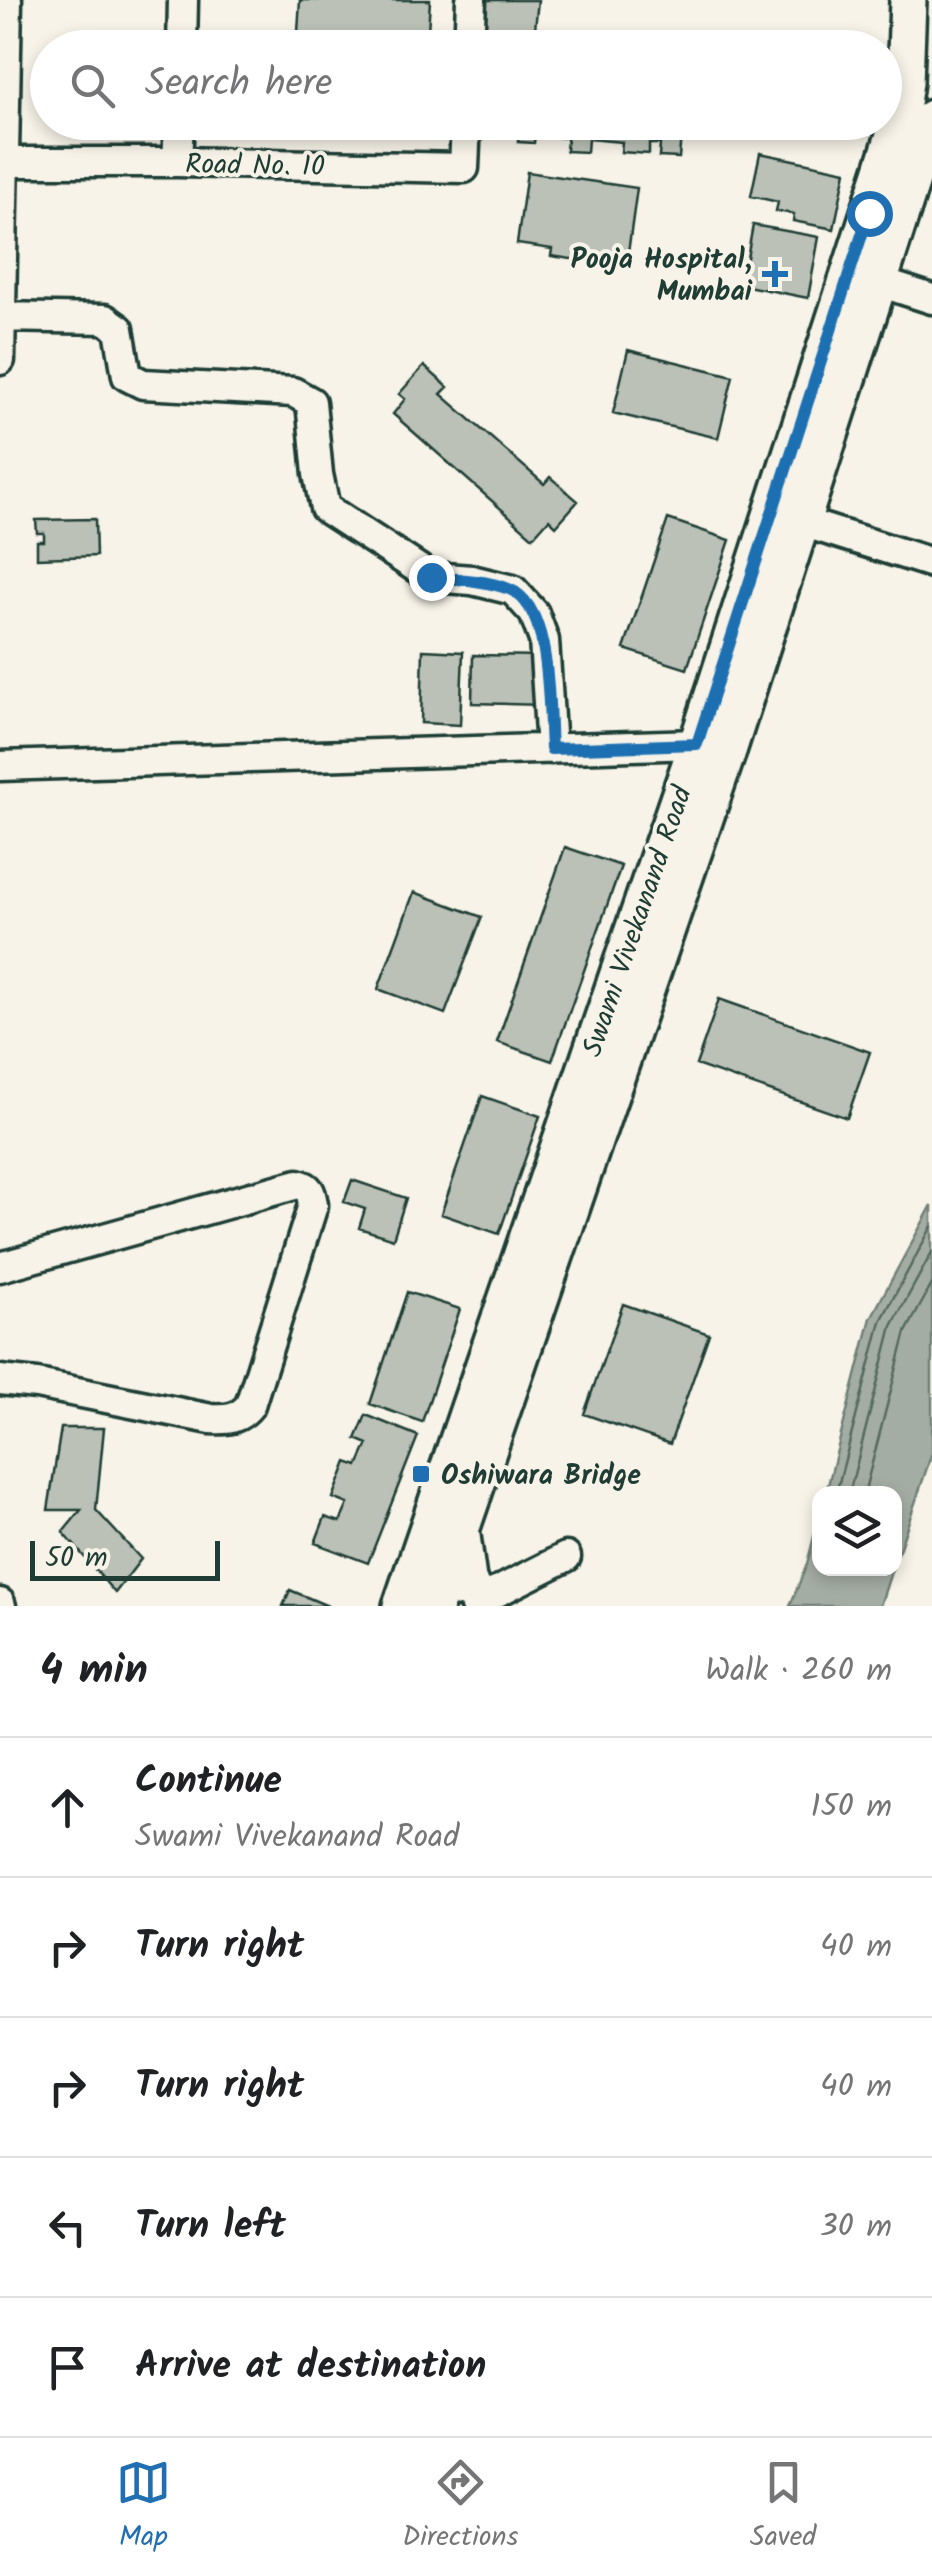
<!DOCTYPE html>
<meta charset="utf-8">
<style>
body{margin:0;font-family:Kalam,sans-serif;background:#f6f6f6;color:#202124}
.controls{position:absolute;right:30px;bottom:30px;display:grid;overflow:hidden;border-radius:20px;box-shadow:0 5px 15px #0003}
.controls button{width:90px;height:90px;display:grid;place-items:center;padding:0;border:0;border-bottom:2px solid #e0e0e0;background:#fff;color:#202124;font:50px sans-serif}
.scale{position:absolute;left:30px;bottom:25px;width:190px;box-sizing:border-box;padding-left:10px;border:5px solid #1f3d34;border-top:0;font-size:28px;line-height:35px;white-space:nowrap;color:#1f3d34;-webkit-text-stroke:8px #f7f3e8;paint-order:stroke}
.stop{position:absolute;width:30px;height:30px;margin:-22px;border:8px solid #1f6fb2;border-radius:50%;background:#fff}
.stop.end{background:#1f6fb2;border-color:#fff;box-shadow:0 2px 10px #0008}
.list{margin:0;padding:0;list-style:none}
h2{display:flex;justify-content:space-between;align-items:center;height:130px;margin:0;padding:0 40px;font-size:42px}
h2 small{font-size:32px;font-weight:400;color:#757577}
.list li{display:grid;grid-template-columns:65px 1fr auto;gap:30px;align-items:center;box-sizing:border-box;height:140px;padding:0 40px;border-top:2px solid #e0e0e0}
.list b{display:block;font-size:38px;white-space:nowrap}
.list p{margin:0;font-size:32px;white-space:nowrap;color:#757577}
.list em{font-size:32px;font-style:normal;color:#757577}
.icon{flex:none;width:55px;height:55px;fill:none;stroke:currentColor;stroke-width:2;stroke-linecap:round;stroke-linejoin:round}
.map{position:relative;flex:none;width:932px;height:1606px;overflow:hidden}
.search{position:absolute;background:#fff;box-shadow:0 5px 15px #0003;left:30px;right:30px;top:30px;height:110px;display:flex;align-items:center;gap:25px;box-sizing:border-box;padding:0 35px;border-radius:55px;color:#757577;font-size:38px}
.sheet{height:830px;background:#fff}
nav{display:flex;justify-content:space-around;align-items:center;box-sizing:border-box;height:140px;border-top:2px solid #e0e0e0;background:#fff;font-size:28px;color:#757577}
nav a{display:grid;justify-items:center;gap:5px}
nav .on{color:#1f6fb2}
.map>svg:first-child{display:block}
.water{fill:#a4ada3;stroke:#6f8077;stroke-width:2.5}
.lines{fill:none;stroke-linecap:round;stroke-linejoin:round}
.shore{stroke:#546a60;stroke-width:2.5}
.building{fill:#bbc1b6;stroke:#1f3d34;stroke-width:2.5}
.minor-casing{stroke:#1f3d34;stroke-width:35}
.major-casing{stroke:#1f3d34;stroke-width:42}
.minor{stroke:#f7f3e8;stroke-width:28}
.major{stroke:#f7f3e8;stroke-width:35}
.route{stroke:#1f6fb2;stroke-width:12}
.poi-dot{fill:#1f6fb2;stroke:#f7f3e8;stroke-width:4}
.labels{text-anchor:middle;stroke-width:8;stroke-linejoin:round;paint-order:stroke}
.street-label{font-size:28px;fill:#1f3d34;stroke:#f7f3e8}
.poi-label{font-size:28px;font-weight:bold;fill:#1f3d34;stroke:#f7f3e8;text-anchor:end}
</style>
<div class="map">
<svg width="932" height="1606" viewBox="0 0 932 1606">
<rect width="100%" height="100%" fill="#f7f3e8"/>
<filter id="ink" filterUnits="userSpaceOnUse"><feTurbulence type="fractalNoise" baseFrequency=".01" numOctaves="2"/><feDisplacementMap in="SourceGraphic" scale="20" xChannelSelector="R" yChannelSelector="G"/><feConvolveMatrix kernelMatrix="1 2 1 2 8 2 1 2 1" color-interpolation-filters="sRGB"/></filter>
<g filter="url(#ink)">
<path class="water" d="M932,1205V1453L895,1562L894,1494L826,1493L871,1318Z
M819,1517L820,1569H892L880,1606H790L807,1564Z"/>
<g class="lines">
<path class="shore" d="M836,1494L881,1321L932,1226
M849,1494L892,1326L932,1252
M864,1494L906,1332L932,1284"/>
</g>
<path class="building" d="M300,0H430L427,48H297Z
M482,0H538L533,48H481Z
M519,122H682L679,158L659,157L660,144H649V154L621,152L622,142L588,139L587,152L566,151L567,138L535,135L534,143L518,142Z
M760,153L846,171L834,229L793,221L794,214L776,211L778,202L751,196Z
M527,172L637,188L627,260L606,257L605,264L551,256L552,249L517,244Z
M753,225L819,237L808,298L742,285Z
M628,350L733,376L718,438L613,413Z
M424,366L448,387L441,394L544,484L550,477L578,501L556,526L549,519L533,537L393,414L405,399L399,394Z
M95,519L96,556L37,558V541H44V533H37L36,520Z
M668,519L730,540L687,669L624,649Z
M423,650L463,652L460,725L421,723Z
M473,655L545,656L544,705L472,703Z
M565,847L621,866L552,1061L497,1042Z
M414,892L482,917L445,1014L378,989Z
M719,999L870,1052L847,1118L696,1065Z
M482,1096L540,1116L499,1234L441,1214Z
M352,1180L406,1198L393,1239L359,1228L365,1209L344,1202Z
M407,1292L460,1309L422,1422L370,1404Z
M623,1304L709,1334L670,1444L584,1414Z
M366,1415L418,1436L368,1563L315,1543L325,1517L340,1522L348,1504L333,1498L347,1462L358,1466L368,1444L356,1439Z
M61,1428H104L96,1510L141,1559L115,1593L63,1532L81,1510H48Z
M290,1590L328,1606H283Z"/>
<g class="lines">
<defs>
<path id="minor" d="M182,48L183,0
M469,48L471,0
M0,162H177L464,168L466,122
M177,162L179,122
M879,282L932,299
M0,317L105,319L119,329L127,376L143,384L293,392L311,402L318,474L325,508L431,577L472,580L513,590L534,613L544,640L551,749
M0,360L7,0
M802,522L932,563
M0,766L697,744L712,749
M0,1267L298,1184C311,1187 311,1193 313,1205L250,1405C239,1419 228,1420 211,1419L37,1384L0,1380
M457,1592L493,1594L566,1557
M0,1603L1,1606"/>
<path id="major" d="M462,1536L468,1579L479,1606
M401,1606L697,744L900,117L905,82L908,0
M435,1606L727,754L932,118"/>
</defs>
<use href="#minor" class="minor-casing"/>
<use href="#major" class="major-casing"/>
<use href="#minor" class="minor"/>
<use href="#major" class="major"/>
</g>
</g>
<g class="lines" filter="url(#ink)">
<path class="route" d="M431,577C457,579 485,580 509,589C553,606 548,708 551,749L697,744L869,213"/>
</g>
<g class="poi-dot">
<path d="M770 259h10v10h10v10h-10v10h-10v-10h-10v-10h10z"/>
<rect x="411" y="1464" width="20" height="20" rx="5"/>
</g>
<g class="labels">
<g class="street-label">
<text transform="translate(255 164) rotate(1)" y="10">Road No. 10</text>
<text transform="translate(636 921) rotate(-71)" y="10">Swami Vivekanand Road</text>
</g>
<g class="poi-label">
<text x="752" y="268">Pooja Hospital,<tspan x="752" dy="32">Mumbai</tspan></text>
<text x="441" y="1484" text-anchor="start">Oshiwara Bridge</text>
</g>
</g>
</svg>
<div class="controls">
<button><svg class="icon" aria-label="layers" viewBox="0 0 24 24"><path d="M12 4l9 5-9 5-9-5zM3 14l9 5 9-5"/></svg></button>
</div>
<div class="scale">50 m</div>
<div class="stop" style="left:869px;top:213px"></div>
<div class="stop end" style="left:431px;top:577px"></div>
<div class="search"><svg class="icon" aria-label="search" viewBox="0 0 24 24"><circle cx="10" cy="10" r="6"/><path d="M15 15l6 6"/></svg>Search here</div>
</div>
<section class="sheet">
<h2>4 min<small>Walk · 260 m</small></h2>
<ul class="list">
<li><svg class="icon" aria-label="ahead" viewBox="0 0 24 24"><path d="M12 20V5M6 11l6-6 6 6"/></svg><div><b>Continue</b><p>Swami Vivekanand Road</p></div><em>150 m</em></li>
<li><svg class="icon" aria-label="right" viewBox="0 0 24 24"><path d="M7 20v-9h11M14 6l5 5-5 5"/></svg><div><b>Turn right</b></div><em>40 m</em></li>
<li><svg class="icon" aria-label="right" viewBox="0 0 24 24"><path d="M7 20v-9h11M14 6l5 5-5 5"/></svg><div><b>Turn right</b></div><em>40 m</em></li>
<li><svg class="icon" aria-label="left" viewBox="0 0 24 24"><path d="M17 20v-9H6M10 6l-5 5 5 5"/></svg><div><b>Turn left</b></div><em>30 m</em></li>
<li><svg class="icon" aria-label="arrive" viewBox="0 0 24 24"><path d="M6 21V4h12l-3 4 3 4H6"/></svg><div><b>Arrive at destination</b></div></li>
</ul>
</section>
<nav>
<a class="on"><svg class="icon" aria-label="map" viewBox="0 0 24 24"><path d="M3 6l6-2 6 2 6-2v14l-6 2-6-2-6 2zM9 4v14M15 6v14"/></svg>Map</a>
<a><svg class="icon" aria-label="directions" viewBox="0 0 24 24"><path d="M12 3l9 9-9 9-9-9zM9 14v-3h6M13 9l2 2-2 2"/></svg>Directions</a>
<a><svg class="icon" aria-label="saved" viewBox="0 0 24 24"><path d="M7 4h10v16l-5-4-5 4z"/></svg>Saved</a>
</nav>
